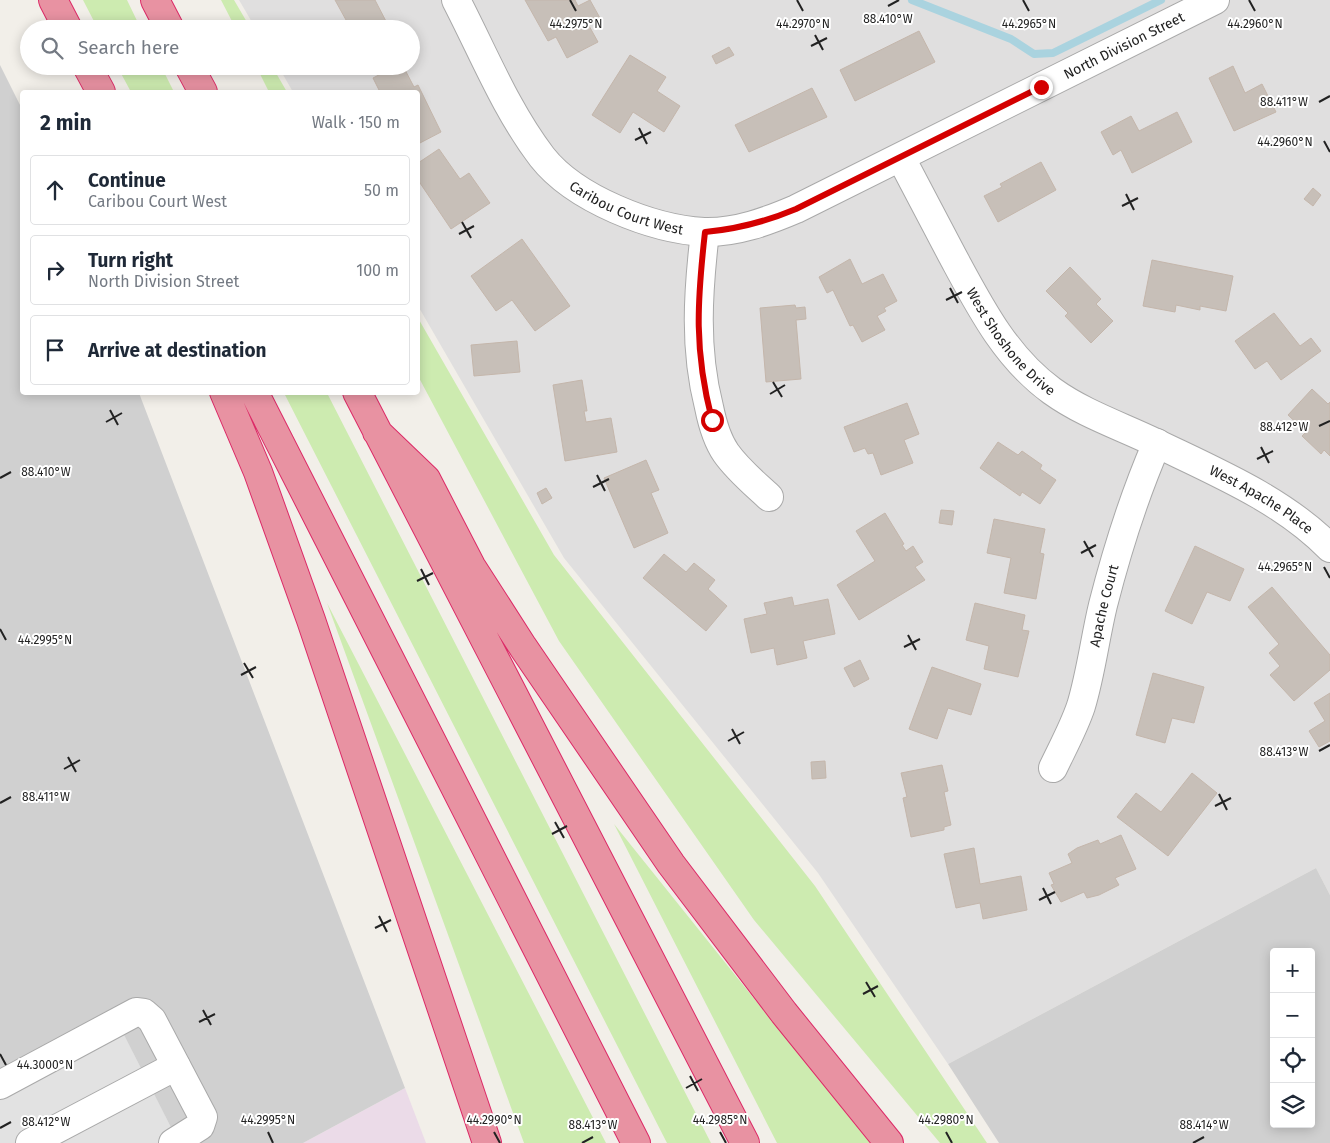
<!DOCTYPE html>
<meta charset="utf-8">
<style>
body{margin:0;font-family:"Fira Sans",sans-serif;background:#f2f2f3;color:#1f2937}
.controls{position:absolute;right:15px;bottom:15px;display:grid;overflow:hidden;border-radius:5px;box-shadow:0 2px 12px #0003}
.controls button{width:45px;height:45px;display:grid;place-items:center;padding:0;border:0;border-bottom:1px solid #e0e1e3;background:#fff;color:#1f2937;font:25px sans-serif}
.stop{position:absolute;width:15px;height:15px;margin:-11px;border:4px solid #d40000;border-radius:50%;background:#fff}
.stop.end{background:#d40000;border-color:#fff;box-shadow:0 1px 5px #0008}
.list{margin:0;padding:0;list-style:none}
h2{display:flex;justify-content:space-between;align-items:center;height:65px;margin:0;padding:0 20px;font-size:21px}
h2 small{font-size:16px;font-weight:400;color:#747a83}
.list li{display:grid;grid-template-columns:32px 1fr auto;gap:15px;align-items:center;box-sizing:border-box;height:70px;margin:0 10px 10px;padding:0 10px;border:1px solid #e0e1e3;border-radius:5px}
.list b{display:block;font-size:19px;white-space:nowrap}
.list p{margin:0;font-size:16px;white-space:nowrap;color:#747a83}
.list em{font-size:16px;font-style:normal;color:#747a83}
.icon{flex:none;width:28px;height:28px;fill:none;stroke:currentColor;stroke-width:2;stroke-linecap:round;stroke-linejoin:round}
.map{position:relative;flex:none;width:1330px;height:1143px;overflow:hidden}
.search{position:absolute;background:#fff;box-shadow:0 2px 12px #0003;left:20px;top:20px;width:400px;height:55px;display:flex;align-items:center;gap:12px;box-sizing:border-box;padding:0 18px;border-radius:28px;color:#747a83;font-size:19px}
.panel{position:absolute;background:#fff;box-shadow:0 2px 12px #0003;left:20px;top:90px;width:400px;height:305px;border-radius:5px}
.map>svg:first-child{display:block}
.residential{fill:#e0dfdf}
.industrial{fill:#ebdbe8}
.religious{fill:#d0d0d0;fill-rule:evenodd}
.grass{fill:#cdebb0}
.parking{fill:#e2e2e2}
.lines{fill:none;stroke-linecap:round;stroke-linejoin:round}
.stream{stroke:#aad3df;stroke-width:8}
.building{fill:#c7bfb8;stroke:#c4b6ab}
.minor-casing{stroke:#a9a9a9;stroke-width:30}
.highway-casing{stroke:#dc2a67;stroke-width:30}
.minor{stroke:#fff;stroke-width:28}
.highway{stroke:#e892a2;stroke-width:28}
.route{stroke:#d40000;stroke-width:6}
.ticks{fill:none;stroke:#222;stroke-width:2}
.labels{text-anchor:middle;stroke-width:4;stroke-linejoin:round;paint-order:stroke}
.street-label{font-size:14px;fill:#222;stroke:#fff}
.ticks-label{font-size:12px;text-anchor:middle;fill:#222;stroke:#fff;stroke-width:4;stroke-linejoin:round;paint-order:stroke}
</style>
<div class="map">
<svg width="1330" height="1143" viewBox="0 0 1330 1143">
<rect width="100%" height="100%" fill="#f2efe9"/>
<path class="residential" d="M239,0H1330V895L1316,868L948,1064L818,873L564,558L418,306V92H293L278,66H411V29H256Z"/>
<path class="industrial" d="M405,1088L426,1143H303Z"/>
<path class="religious" d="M0,65L22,109V392L139,393L405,1088L303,1143H0Z
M1316,868L1330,895V1143H999L948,1064ZM1274,952H1311V1124H1274Z"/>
<path class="grass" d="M83,0H127L141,29H98Z
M221,0H234L251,29H236Z
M117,66H161L174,92H131Z
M256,66H272L287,92H269Z
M418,318L554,555L815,886L987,1143H940L754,920L559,641L418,376Z
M284,393H327L711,1143H667Z
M327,603L606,1143H524Z
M614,824L870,1143H777Z"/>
<path class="parking" d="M114,1015L179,1143H0V1074Z"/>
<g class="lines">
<path class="stream" d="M912,0L1011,39L1034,54L1053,53L1161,0"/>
</g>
<path class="building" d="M335,0H375L390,29H351Z
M525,0H575L578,6L590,0L600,18L588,24L598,42L567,58L556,37L548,41Z
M919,31L935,62L855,101L840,70Z
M729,47L734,55L716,64L712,56Z
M630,55L666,77L657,91L680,106L664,132L633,112L620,133L592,115Z
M396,66H403L414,87L418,85L441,132L418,144V92H380L373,78Z
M1233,66L1245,93L1262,84L1276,112L1234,131L1209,78Z
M812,88L827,117L749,152L735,125Z
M1177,112L1192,142L1132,173L1121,150L1113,155L1101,132L1131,116L1139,131Z
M439,149L460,179L469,173L490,203L451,229L418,180V163Z
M1041,162L1056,190L998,222L984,196L1002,187L1000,184Z
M1313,188L1321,195L1313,206L1304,199Z
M522,239L570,306L535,331L512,300L496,311L471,276Z
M850,259L862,284L883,274L897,301L884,308L886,311L877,316L885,330L862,342L853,325L850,326L833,290L827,293L819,277Z
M1152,260L1233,276L1226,311L1200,306V310L1176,305L1175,312L1143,306Z
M1070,267L1101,299L1096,304L1113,321L1091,343L1065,316L1068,313L1046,291Z
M795,305L796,308L805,307L806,319L796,320L801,379L766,382L760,308Z
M1274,313L1300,346L1311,338L1321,351L1281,380L1267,361L1255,369L1235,341Z
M517,341L520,372L474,376L471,345Z
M582,380L587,411H584L586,422L611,418L617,452L565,461L553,385Z
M1312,389L1328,404L1330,402V456L1324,450L1321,454L1302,436L1306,432L1288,415Z
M907,403L919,434L904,440L913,463L881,475L873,453L868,454L865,448L854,452L844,427Z
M998,442L1018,455L1022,451L1042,465L1040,469L1056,480L1040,504L1022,492L1020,496L980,468Z
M646,460L659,490L651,493L668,533L634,548L604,478Z
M546,488L552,498L542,504L537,493Z
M941,510L954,511L952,525L939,523Z
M885,513L904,544L902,545L906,551L913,546L923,562L915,567L925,580L859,620L837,585L875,561L856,531Z
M994,519L1045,529L1040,553L1044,554L1036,599L1004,593L1011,558L987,553Z
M1195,546L1244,569L1230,601L1207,592L1192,624L1165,611Z
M664,554L686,572L694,563L715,580L708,589L727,606L706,631L643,578Z
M1272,587L1330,655V670L1294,701L1270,675L1280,666L1269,653L1279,644L1248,607Z
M792,597L794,606L828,599L835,634L803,641L807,658L777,665L774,648L751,653L744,619L767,614L764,603Z
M975,603L1025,615L1022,630L1029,631L1018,677L984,669L989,646L966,640Z
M860,660L869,679L854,687L844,668Z
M932,667L981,684L971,715L948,708L937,739L909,729Z
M1153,673L1204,687L1194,723L1172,718L1165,743L1136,735Z
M1330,693V741L1319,747L1309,731L1325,721L1314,703Z
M825,761L826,778L812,779L811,762Z
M942,765L948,791L944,792L951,825L944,827V830L911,837L903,798L907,797L901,773Z
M1192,773L1217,793L1168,856L1117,817L1136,793L1161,812Z
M1121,835L1136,869L1115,878L1119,885L1099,895L1087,898L1084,892L1061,902L1051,885L1054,884L1049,873L1072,863L1068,854L1077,848L1098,840L1100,844Z
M974,848L980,884L1021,876L1027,910L983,919L980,903L956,908L944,854Z"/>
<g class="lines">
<defs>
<g id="minor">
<path id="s1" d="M456,0C483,52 506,110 542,157C575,199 652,229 704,232C736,233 768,221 796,209L1215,0"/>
<path id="s2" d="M901,158C918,190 935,223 952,255C979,305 1005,357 1052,391C1084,414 1121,426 1156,443C1216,472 1283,500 1330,548"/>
<path d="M705,232C698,292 694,348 709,407C712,422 717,440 726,453C738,470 754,483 769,497"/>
<path id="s3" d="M1053,768C1063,747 1074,727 1081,706C1091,673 1095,638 1103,605C1117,550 1134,496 1157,443"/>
<path d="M0,1085L136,1012L144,1013L152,1020L203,1117L200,1126L173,1143"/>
<path d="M30,1143L176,1066"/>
</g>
<path id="highway" d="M53,0L68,29
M155,0L170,29
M87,66L101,92
M189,66L203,92
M224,392L258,472L311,620L487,1143
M254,392L636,1143
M357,392L745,1143
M377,432L426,479L471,566L523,647L671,864L784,1013L889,1143"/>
</defs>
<use href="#minor" class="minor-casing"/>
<use href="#highway" class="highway-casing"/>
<use href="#minor" class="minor"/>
<use href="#highway" class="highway"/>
</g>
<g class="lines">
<path class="route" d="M712,420C694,350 697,303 705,232C738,229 765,222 796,209L1041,87"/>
</g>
<path class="ticks" d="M570,0L576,11M797,0L803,11M1023,0L1029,11M1249,0L1255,11M888,6L899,0M815,35L823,50M811,46L827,38M1319,102L1330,96M639,128L647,144M635,140L651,132M1324,141L1330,152M1126,194L1134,210M1122,206L1138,198M462,222L471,238M459,234L474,226M950,288L958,303M946,300L962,292M773,382L782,397M770,394L785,385M110,410L118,425M106,422L122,413M1319,426L1330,421M1261,447L1269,463M1257,459L1273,451M597,475L605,491M0,478L11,472M593,487L609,479M1084,541L1093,557M1081,553L1096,545M1324,567L1330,578M421,569L429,585M417,581L433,573M0,629L6,640M908,635L916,650M904,647L920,639M244,663L253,678M241,675L256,667M732,729L740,744M728,741L744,732M1319,751L1330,745M68,757L76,772M64,769L80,760M1219,794L1227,810M0,803L11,797M1215,806L1231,798M555,822L564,838M552,834L567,826M1043,888L1051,904M1039,900L1055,892M379,916L387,932M375,928L391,920M866,982L875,997M863,994L878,986M203,1010L211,1025M199,1022L215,1014M0,1054L6,1065M690,1076L698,1091M686,1088L702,1079M0,1128L11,1122M268,1132L273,1143M494,1132L500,1143M720,1132L726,1143M946,1132L952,1143M582,1143L593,1137M1193,1143L1204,1137"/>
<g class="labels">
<g class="street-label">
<text dy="5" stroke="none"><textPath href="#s1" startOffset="824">North Division Street</textPath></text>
<text dy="5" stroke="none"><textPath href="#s1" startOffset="280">Caribou Court West</textPath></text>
<text dy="5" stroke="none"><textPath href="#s2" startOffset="215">West Shoshone Drive</textPath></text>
<text dy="5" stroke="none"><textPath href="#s2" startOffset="516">West Apache Place</textPath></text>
<text dy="5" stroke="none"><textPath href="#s3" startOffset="171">Apache Court</textPath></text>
</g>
</g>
<g class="ticks-label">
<text x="888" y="23">88.410°W</text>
<text x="576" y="28">44.2975°N</text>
<text x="803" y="28">44.2970°N</text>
<text x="1255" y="28">44.2960°N</text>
<text x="1029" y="28">44.2965°N</text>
<text x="1284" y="106">88.411°W</text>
<text x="1285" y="146">44.2960°N</text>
<text x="1284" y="431">88.412°W</text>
<text x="46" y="476">88.410°W</text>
<text x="1285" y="571">44.2965°N</text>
<text x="45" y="644">44.2995°N</text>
<text x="1284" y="756">88.413°W</text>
<text x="46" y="801">88.411°W</text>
<text x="45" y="1069">44.3000°N</text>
<text x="268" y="1124">44.2995°N</text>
<text x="494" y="1124">44.2990°N</text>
<text x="720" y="1124">44.2985°N</text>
<text x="946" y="1124">44.2980°N</text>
<text x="46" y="1126">88.412°W</text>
<text x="593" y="1129">88.413°W</text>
<text x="1204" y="1129">88.414°W</text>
</g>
</svg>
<div class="controls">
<button>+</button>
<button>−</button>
<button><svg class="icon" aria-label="locate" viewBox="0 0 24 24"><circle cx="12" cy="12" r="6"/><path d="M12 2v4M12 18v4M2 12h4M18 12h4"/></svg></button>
<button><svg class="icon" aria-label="layers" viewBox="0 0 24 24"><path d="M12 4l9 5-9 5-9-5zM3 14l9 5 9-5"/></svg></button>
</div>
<div class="stop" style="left:712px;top:420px"></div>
<div class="stop end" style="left:1041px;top:87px"></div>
<div class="search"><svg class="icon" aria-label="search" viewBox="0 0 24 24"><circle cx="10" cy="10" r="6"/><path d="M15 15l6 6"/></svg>Search here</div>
<section class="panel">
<h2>2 min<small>Walk · 150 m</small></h2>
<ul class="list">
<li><svg class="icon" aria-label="ahead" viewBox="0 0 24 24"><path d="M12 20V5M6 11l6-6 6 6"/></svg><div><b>Continue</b><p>Caribou Court West</p></div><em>50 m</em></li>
<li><svg class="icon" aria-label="right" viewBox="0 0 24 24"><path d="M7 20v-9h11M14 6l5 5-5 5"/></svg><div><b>Turn right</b><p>North Division Street</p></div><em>100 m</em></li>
<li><svg class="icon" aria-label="arrive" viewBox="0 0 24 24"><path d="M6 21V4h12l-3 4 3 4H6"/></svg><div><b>Arrive at destination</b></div></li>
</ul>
</section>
</div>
